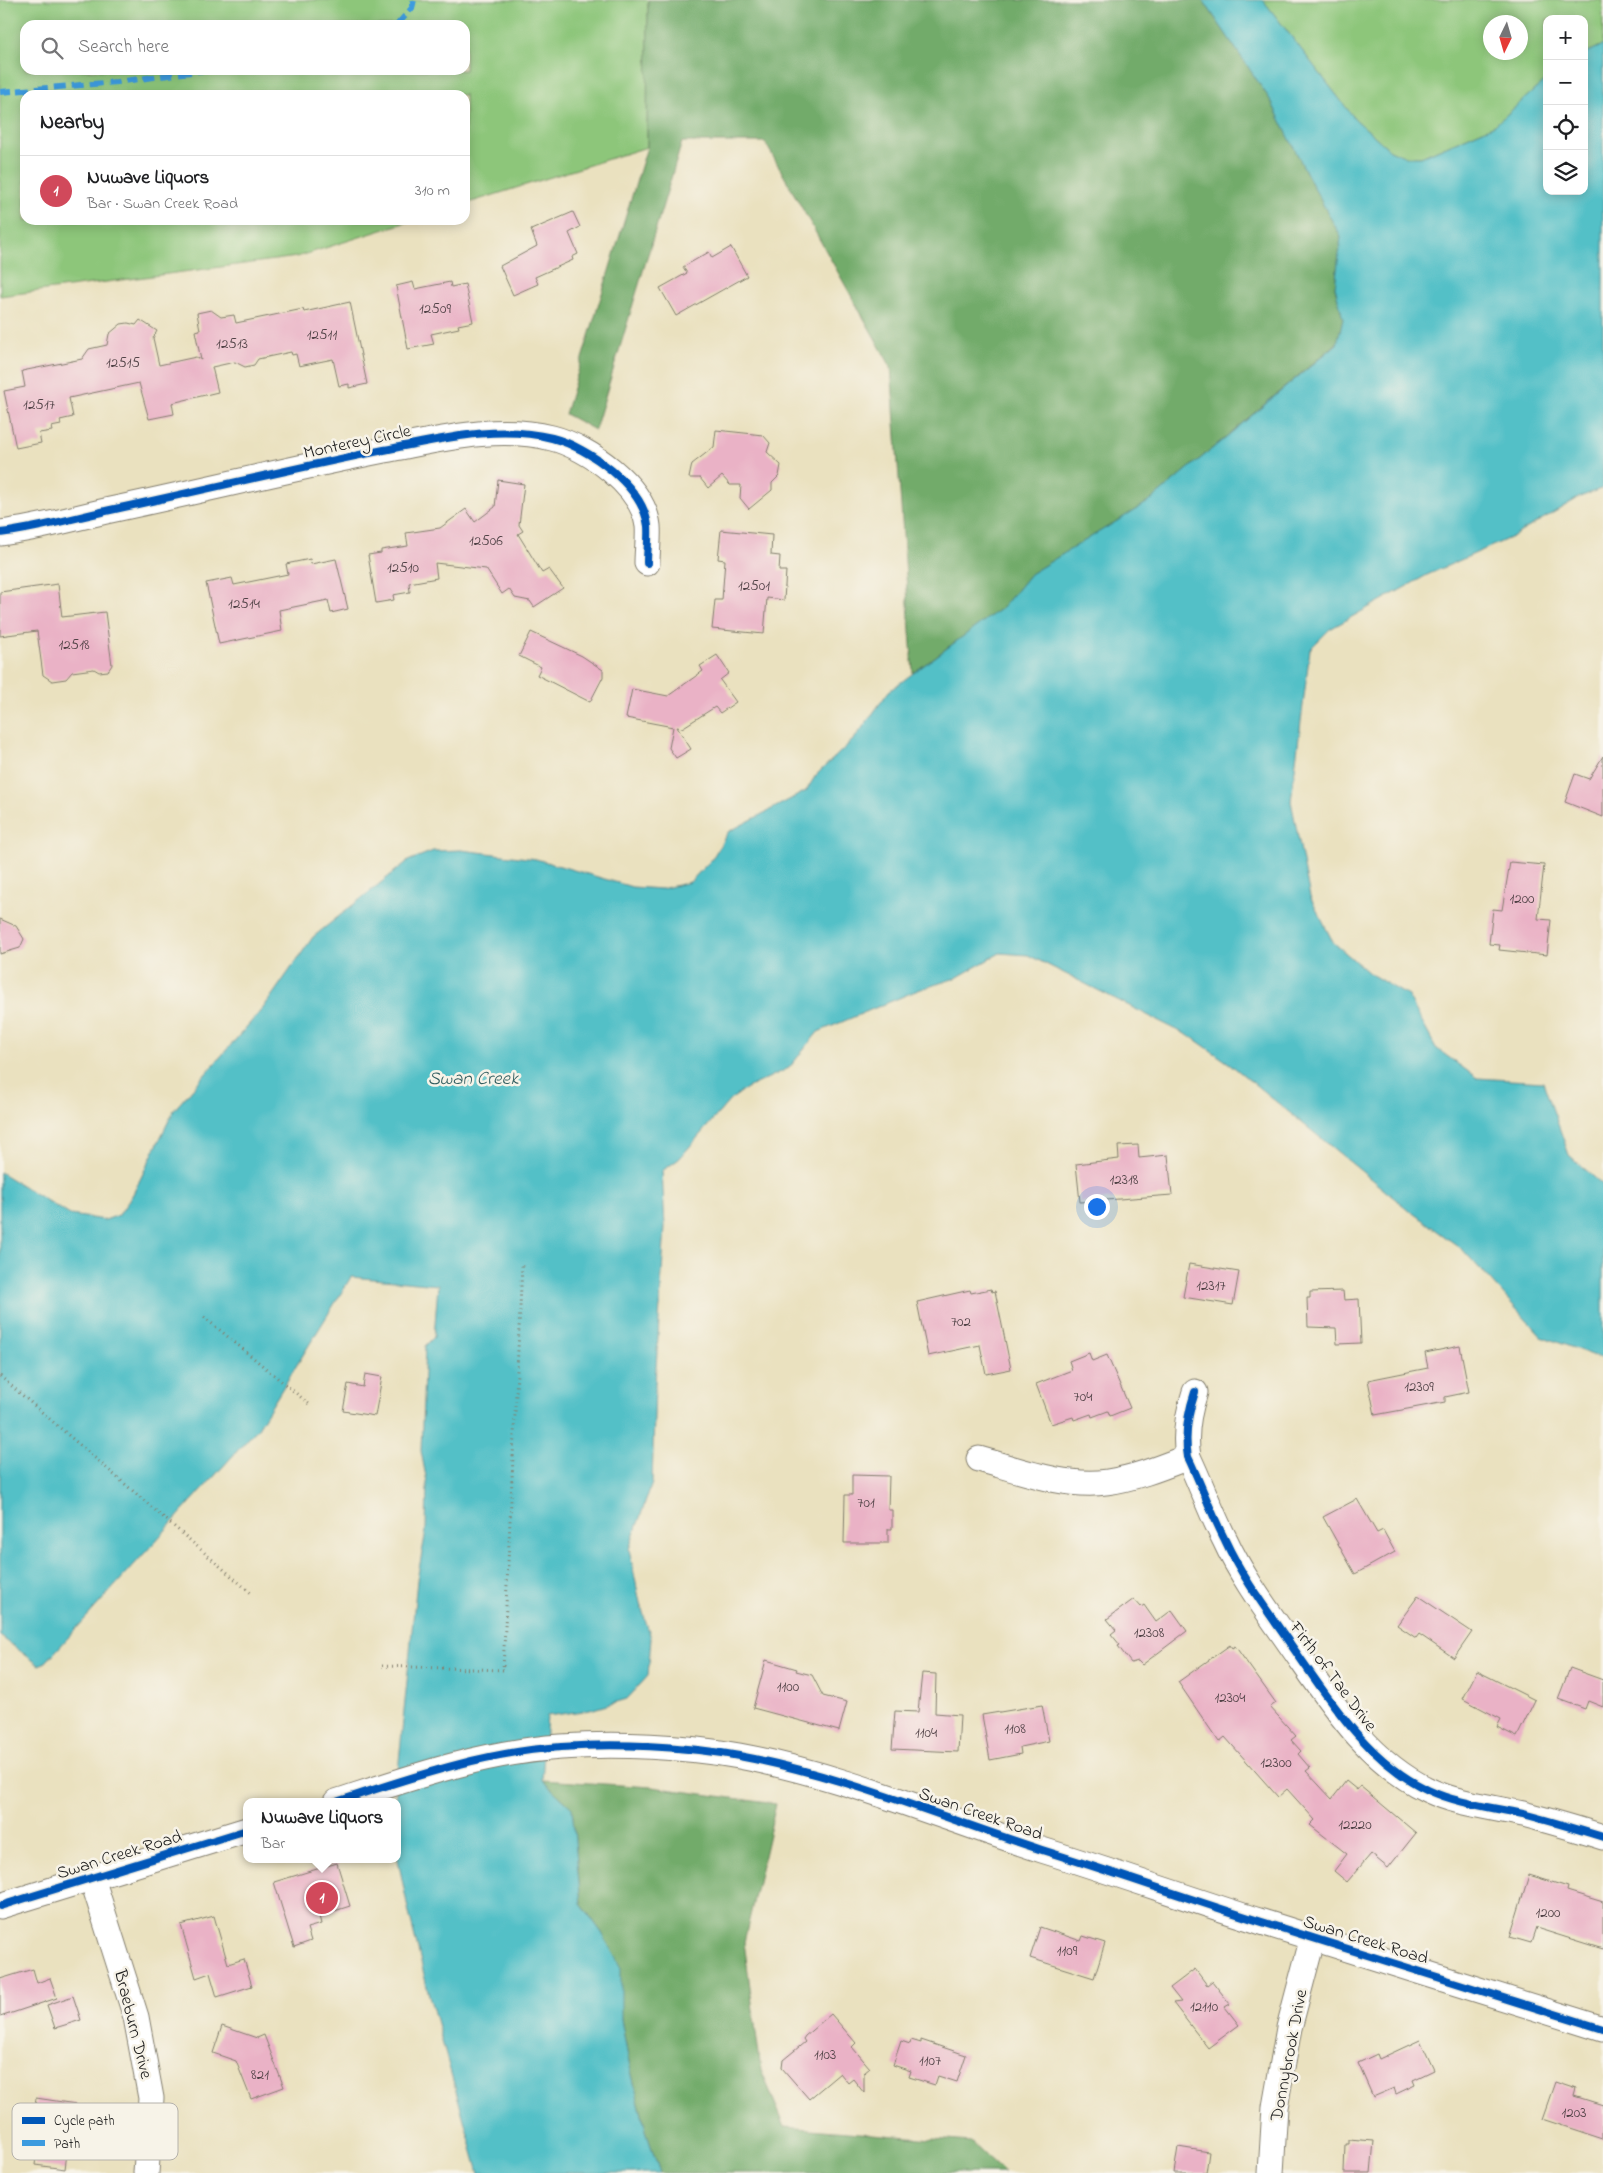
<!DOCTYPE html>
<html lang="en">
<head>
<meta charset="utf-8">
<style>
	body { margin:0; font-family:"Indie Flower",sans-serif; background:#f6f6f6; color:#202124 }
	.controls { position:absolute; right:15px; top:15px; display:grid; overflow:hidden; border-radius:10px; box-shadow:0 2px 12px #0003 }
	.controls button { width:45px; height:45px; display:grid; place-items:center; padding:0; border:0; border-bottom:1px solid #e0e0e0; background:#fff; color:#202124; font:25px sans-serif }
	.compass { position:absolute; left:1483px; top:15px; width:45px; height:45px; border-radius:50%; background:#fff; box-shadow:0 2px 12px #0003; rotate:185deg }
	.you { position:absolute; left:1096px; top:1206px; width:18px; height:18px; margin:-12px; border:4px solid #fff; border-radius:50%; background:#1a73e8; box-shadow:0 0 0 8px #1a73e833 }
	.badge { display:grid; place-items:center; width:32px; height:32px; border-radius:50%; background:#d1495b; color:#fff; font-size:16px; font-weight:700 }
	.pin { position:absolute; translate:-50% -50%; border:2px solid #fff; box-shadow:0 1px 5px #0006 }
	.popup { position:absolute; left:243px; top:1798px; width:158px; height:65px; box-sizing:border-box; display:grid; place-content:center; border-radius:10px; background:#fff; filter:drop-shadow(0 1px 4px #0005); font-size:16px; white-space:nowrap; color:#757577 }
	.popup b { font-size:19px; color:#202124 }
	.popup::after { content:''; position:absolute; left:50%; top:100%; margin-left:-10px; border:10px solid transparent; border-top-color:#fff }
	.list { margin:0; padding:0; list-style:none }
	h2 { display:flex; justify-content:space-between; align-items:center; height:65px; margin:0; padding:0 20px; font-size:21px }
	h2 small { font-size:16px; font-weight:400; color:#757577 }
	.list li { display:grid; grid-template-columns:32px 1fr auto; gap:15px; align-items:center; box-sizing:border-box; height:70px; padding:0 20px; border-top:1px solid #e0e0e0 }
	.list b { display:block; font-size:19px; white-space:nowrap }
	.list p { margin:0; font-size:16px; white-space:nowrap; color:#757577 }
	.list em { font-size:16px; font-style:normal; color:#757577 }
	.icon { flex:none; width:28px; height:28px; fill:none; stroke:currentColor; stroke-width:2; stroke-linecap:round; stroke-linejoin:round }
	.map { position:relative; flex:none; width:1603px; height:2173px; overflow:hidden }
	.search { position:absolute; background:#fff; box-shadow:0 2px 12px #0003; left:20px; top:20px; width:450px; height:55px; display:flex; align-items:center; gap:12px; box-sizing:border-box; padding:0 18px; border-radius:15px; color:#757577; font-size:19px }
	.panel { position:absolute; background:#fff; box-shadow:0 2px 12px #0003; left:20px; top:90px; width:450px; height:135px; border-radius:15px }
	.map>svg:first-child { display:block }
	.green { fill:#8dc67a; stroke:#54714b; fill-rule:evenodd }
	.forest { fill:#72ab6a; stroke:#476443 }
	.water { fill:#52c0c7; stroke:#376e72 }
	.building { fill:#eab2c6 }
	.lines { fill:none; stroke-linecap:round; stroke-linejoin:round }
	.minor-casing { stroke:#837e6e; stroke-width:27 }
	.path { stroke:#837e6e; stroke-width:3; stroke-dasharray:1 4; stroke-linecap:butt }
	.minor { stroke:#fff; stroke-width:25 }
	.quiet { stroke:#3c9bdf; stroke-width:6; stroke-dasharray:12 6; stroke-linecap:butt }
	.cycleway-casing { stroke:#f7f3e8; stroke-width:11 }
	.cycleway { stroke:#0057b8; stroke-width:8 }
	.labels { text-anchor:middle; stroke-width:5; stroke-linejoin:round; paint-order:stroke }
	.number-label { font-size:15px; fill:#504246 }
	.street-label { font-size:18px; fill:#1c1c1c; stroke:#f7f3e8 }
	.water-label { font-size:19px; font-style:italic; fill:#325e60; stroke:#f7f3e8 }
	.key { fill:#f7f3e8; stroke:#b5b2ab; stroke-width:1 }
	.key-label { font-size:14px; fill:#1c1c1c }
</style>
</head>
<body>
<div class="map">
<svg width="1603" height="2173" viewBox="0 0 1603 2173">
	<rect width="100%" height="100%" fill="#f7f3e8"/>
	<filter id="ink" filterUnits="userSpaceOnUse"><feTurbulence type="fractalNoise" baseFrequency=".02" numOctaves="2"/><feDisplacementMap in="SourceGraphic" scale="10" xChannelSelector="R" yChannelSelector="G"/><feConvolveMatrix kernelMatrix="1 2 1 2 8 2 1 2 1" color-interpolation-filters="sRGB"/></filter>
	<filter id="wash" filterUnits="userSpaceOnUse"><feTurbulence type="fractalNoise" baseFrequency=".0096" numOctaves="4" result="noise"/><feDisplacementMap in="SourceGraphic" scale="20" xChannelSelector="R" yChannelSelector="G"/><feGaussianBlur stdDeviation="1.12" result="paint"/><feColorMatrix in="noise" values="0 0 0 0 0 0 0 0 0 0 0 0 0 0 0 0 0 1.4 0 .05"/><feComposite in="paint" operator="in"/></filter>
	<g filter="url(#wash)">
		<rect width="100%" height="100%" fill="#eae1bf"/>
		<g class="green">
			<path d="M 0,0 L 648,0 L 647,147 L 465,204 L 465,95 L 25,95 L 25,220 L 413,220 L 297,257 L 0,296 ZM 25,25 L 465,25 L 465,70 L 25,70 Z"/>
			<path d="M 1263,0 L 1603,0 L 1603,45 L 1584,54 L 1584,19 L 1547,19 L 1547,79 L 1495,125 L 1421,157 L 1406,157 L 1390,150 L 1355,119 ZM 1490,22 L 1520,22 L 1520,52 L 1490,52 Z"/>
		</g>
		<g class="forest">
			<path d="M 648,0 L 1203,0 L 1271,101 L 1313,186 L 1341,237 L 1335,287 L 1343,319 L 1337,343 L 1150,501 L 1030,574 L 1003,607 L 913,673 L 891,367 L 765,142 L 682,142 L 595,430 L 565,414 L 647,147 Z"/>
			<path d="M 542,1780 L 652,1787 L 776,1804 L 744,1942 L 761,2070 L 785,2127 L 971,2142 L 1004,2173 L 660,2173 L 646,2131 L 629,2063 L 621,2019 L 602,1933 L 581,1904 L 572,1808 Z"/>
		</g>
		<path class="water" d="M 1203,0 L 1263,0 L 1355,119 L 1390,150 L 1406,157 L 1421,157 L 1495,125 L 1547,79 L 1547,191 L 1584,191 L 1584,54 L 1603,45 L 1603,488 L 1580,497 L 1512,537 L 1427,575 L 1330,629 L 1310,649 L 1291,801 L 1310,897 L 1333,942 L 1369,973 L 1408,996 L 1436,1048 L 1477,1078 L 1543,1082 L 1569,1155 L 1603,1185 L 1603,1359 L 1541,1336 L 1462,1249 L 1410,1211 L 1230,1064 L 1193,1038 L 1028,955 L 1000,953 L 956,978 L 918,990 L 818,1032 L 789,1068 L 747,1088 L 730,1100 L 679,1159 L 662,1171 L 665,1226 L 655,1383 L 652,1483 L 629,1549 L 640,1603 L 651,1638 L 648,1676 L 627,1699 L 590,1710 L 547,1716 L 542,1780 L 572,1808 L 581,1904 L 602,1933 L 621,1968 L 621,2019 L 629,2063 L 646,2131 L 660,2173 L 479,2173 L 429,1995 L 409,1913 L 397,1855 L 397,1802 L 395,1802 L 417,1580 L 426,1531 L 427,1482 L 421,1451 L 425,1346 L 434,1337 L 438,1285 L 351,1277 L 258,1428 L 46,1662 L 39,1665 L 0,1636 L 0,1172 L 70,1215 L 105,1220 L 119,1215 L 133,1194 L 174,1110 L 264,1007 L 313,937 L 408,861 L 433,851 L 461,850 L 536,859 L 632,887 L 661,889 L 690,882 L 712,859 L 728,832 L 806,791 L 816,775 L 855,738 L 889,691 L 1003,607 L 1030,574 L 1150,501 L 1337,344 L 1343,319 L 1335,287 L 1341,237 L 1313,186 L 1271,101 Z"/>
		<g id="blocks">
			<g class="building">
				<path d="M 573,212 L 580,227 L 569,233 L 578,254 L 572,257 L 573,260 L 535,277 L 538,284 L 513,295 L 500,266 L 537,246 L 531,230 Z"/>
				<path d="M 731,247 L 747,276 L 676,316 L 660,288 L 687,273 L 683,267 L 709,252 L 712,258 Z"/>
				<path d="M 413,282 L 415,289 L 450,282 L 451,287 L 465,284 L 473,322 L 458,325 L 459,328 L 431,334 L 434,344 L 408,349 L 396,286 Z"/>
				<path d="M 350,302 L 367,384 L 349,388 L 349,384 L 339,386 L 333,359 L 299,366 L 296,354 L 292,355 L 291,352 L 258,359 L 254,365 L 245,367 L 235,362 L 212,367 L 218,392 L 172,403 L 174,414 L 149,419 L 139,383 L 69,398 L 73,417 L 60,420 L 61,425 L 51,427 L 52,431 L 39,433 L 41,443 L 16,448 L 4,391 L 25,387 L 22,371 L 82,359 L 89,349 L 107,345 L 109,334 L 121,324 L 128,323 L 136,325 L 140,320 L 157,331 L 153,338 L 159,365 L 196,357 L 201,360 L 195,331 L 200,330 L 197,313 L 211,310 L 221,317 L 234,315 L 236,323 L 303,309 L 304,312 Z"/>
				<path d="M 716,430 L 763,435 L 770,443 L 767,452 L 781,465 L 779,476 L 772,483 L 772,490 L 749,509 L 740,498 L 741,485 L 730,485 L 722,476 L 708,488 L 700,478 L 689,478 L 692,464 L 714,447 Z"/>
				<path d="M 498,480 L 524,484 L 519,525 L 523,531 L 518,534 L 542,573 L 549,569 L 563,588 L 534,607 L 530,601 L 515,598 L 509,589 L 502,594 L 486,569 L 435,563 L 437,578 L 409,583 L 410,592 L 393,595 L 394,600 L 376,603 L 368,555 L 381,553 L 381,550 L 408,546 L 406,533 L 440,528 L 466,509 L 475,522 L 495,507 Z"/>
				<path d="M 721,530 L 772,535 L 771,555 L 780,556 L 779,571 L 786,571 L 784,600 L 767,598 L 764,634 L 712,629 L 715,600 L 722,600 L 725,560 L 718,559 Z"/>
				<path d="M 310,559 L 311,564 L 336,559 L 348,609 L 331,613 L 328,600 L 279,610 L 282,631 L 219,644 L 206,583 L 232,578 L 234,585 L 288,574 L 286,564 Z"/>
				<path d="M 58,584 L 62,617 L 105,612 L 112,665 L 108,671 L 99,672 L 94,669 L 72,672 L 66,679 L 52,681 L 43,675 L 37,631 L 0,636 L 0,592 Z"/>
				<path d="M 531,632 L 582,656 L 603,670 L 603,677 L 590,702 L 537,675 L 541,667 L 519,656 Z"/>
				<path d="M 717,655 L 729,673 L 720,680 L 736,702 L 720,713 L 715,707 L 682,728 L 677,727 L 691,749 L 676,758 L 669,748 L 673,727 L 626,718 L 632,689 L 668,696 L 703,671 L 700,666 Z"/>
				<path d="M 1603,756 L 1603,817 L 1565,802 L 1575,774 L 1589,779 Z"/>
				<path d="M 1510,862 L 1544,865 L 1538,919 L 1551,920 L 1547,955 L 1499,950 L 1500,945 L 1489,944 L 1493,909 L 1502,910 Z"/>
				<path d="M 0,919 L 16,926 L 24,939 L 20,948 L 0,954 Z"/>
				<path d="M 1138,1145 L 1139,1158 L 1168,1155 L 1172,1195 L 1080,1202 L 1076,1164 L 1119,1159 L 1118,1146 Z"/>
				<path d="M 1189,1264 L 1239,1272 L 1233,1305 L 1183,1297 Z"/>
				<path d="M 991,1289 L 992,1292 L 995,1291 L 1011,1369 L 986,1374 L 980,1345 L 928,1356 L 917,1302 L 970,1290 L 971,1293 Z"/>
				<path d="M 1343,1291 L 1344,1300 L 1359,1299 L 1361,1343 L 1337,1344 L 1336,1328 L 1308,1327 L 1307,1298 L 1310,1298 L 1310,1292 Z"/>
				<path d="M 1460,1346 L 1469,1392 L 1445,1397 L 1445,1402 L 1375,1415 L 1368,1380 L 1428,1368 L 1425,1353 Z"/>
				<path d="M 1089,1353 L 1092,1361 L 1107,1355 L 1130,1408 L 1110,1416 L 1108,1411 L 1092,1417 L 1091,1414 L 1074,1420 L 1073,1417 L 1051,1424 L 1036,1384 L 1072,1370 L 1069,1361 Z"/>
				<path d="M 365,1374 L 382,1377 L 375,1416 L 343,1411 L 348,1384 L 363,1387 Z"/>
				<path d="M 852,1475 L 889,1476 L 888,1510 L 892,1510 L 892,1529 L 888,1529 L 888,1543 L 844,1543 L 845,1495 L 852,1495 Z"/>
				<path d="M 1357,1499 L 1377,1533 L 1383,1530 L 1395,1552 L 1355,1574 L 1323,1517 Z"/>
				<path d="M 1418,1596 L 1472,1632 L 1454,1658 L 1419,1634 L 1416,1638 L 1397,1625 Z"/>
				<path d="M 1134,1599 L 1141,1607 L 1144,1605 L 1156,1622 L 1172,1610 L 1187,1631 L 1142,1665 L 1138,1661 L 1131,1663 L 1118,1646 L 1120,1645 L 1111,1634 L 1116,1630 L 1107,1619 Z"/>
				<path d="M 1230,1645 L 1232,1648 L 1235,1646 L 1276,1703 L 1270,1707 L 1296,1736 L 1291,1740 L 1301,1751 L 1298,1754 L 1310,1768 L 1306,1771 L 1332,1799 L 1346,1781 L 1357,1790 L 1360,1786 L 1416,1833 L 1388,1868 L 1371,1854 L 1347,1882 L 1334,1871 L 1347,1854 L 1310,1825 L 1315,1820 L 1287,1789 L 1278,1797 L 1225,1737 L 1219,1742 L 1178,1682 Z"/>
				<path d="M 766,1660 L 797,1669 L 796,1671 L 812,1675 L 823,1696 L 847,1702 L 839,1731 L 753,1708 Z"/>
				<path d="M 1570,1668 L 1603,1680 L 1603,1707 L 1588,1701 L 1585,1709 L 1558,1699 Z"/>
				<path d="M 1477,1671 L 1535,1700 L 1517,1737 L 1497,1727 L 1501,1719 L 1463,1699 Z"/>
				<path d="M 922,1673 L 936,1674 L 935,1713 L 960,1715 L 958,1752 L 892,1749 L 895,1711 L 918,1712 Z"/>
				<path d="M 1042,1705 L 1049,1741 L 1020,1747 L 1021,1754 L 990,1760 L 982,1715 Z"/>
				<path d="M 337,1863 L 350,1906 L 319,1916 L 321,1924 L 307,1928 L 311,1941 L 294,1947 L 274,1882 Z"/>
				<path d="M 1529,1875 L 1568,1887 L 1567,1891 L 1603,1902 L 1603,1949 L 1536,1928 L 1531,1943 L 1510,1937 Z"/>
				<path d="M 214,1916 L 228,1964 L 244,1959 L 252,1986 L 217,1997 L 210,1973 L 196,1978 L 181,1925 Z"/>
				<path d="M 1040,1927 L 1081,1941 L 1083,1936 L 1105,1943 L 1094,1978 L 1030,1958 Z"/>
				<path d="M 33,1969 L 37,1983 L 50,1978 L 57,1998 L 0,2017 L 0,1979 Z"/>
				<path d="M 1195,1969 L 1207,1985 L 1212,1981 L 1230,2004 L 1225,2007 L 1239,2025 L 1208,2048 L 1173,2003 L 1181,2002 L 1170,1988 Z"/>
				<path d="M 73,1996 L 81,2020 L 55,2028 L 47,2005 Z"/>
				<path d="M 831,2014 L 856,2043 L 852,2047 L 870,2068 L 864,2073 L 864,2093 L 853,2079 L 848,2083 L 840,2073 L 809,2099 L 782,2068 L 783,2060 L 805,2042 L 803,2039 L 805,2036 Z"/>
				<path d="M 222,2026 L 257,2038 L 264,2035 L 284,2087 L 251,2099 L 236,2061 L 213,2053 Z"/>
				<path d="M 911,2040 L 921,2043 L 921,2040 L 966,2055 L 957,2082 L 938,2076 L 935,2085 L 909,2077 L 911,2071 L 893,2065 L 901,2041 L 910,2044 Z"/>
				<path d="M 1420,2040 L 1434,2070 L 1413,2080 L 1415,2085 L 1396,2094 L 1394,2088 L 1373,2097 L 1358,2063 L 1377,2054 L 1379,2059 Z"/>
				<path d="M 1555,2082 L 1576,2089 L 1574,2096 L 1603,2105 L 1603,2139 L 1542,2119 Z"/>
				<path d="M 36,2098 L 76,2104 L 71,2146 L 68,2145 L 65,2169 L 35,2165 L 38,2141 L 31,2140 Z"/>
				<path d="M 1348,2139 L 1374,2141 L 1371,2173 L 1344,2173 L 1345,2143 L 1348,2143 Z"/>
				<path d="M 1178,2147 L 1209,2152 L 1206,2173 L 1174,2173 Z"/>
			</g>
		</g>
	</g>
	<g filter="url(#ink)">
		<use href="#blocks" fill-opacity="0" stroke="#837e6e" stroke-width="1"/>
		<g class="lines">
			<defs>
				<g id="minor">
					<path d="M 0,533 C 38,529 77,517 115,509 C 204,490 294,468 384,450 C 439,440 496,424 552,438 C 588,447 643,486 648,526 C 649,538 647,551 647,563"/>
					<path d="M 1195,1392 C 1188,1413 1184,1434 1188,1457 C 1201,1484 1211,1513 1225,1540 C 1242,1577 1266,1609 1289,1642 C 1327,1696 1366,1761 1428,1790 C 1458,1804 1491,1807 1523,1814 C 1550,1821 1577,1829 1603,1837"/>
					<path d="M 979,1459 C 1019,1470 1065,1488 1107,1482 C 1135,1478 1162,1467 1188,1457"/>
					<path d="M 336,1802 C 410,1778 483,1752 561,1747 C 616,1743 685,1746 739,1756 C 842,1775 943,1818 1042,1850 C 1116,1873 1189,1899 1262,1922 C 1376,1958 1489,1993 1603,2029"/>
					<path d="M 92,1878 L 136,2017 L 151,2098 L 146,2173"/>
					<path d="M 0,1906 L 247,1830"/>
					<path d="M 1271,2173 L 1275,2107 L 1289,2028 L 1313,1937"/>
				</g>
			</defs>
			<use href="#minor" class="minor-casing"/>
			<g class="path">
				<path d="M 204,1317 L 309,1404"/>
				<path d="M 0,1376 L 251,1593"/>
				<path d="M 382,1666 L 503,1670 L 522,1265"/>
			</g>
			<use href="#minor" class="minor"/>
			<g class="quiet">
				<path d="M 397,25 L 412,8 L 414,0"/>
				<path d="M 0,92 L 117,82 L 206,70"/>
			</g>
			<defs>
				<g id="cycleway">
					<path d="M 0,533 C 38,529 77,517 115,509 C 204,490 294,468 384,450 C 439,440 496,424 552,438 C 588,447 643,486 648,526 C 649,538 647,551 647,563"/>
					<path d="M 1195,1392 C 1188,1413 1184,1434 1188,1457 C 1201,1484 1211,1513 1225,1540 C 1242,1577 1266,1609 1289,1642 C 1327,1696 1366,1761 1428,1790 C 1458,1804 1491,1807 1523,1814 C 1550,1821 1577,1829 1603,1837"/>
					<path d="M 336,1802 C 410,1778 483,1752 561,1747 C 616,1743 685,1746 739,1756 C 842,1775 943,1818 1042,1850 C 1116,1873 1189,1899 1262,1922 C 1376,1958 1489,1993 1603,2029"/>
					<path d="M 0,1906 L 247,1830"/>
				</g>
			</defs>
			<use href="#cycleway" class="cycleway-casing"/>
			<use href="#cycleway" class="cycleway"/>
		</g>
	</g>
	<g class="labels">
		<g class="number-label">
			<text x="435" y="313">12509</text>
			<text x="322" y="339">12511</text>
			<text x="232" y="348">12513</text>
			<text x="123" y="367">12515</text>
			<text x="39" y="409">12517</text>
			<text x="486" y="545">12506</text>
			<text x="403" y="572">12510</text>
			<text x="754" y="590">12501</text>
			<text x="244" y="608">12514</text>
			<text x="74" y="649">12518</text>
			<text x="1522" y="903">1200</text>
			<text x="1124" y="1184">12318</text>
			<text x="1211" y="1290">12317</text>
			<text x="961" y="1326">702</text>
			<text x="1419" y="1391">12309</text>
			<text x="1083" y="1401">704</text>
			<text x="866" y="1507">701</text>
			<text x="1149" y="1637">12308</text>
			<text x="788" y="1691">1100</text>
			<text x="1230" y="1702">12304</text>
			<text x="1015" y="1733">1108</text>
			<text x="926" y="1737">1104</text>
			<text x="1276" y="1767">12300</text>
			<text x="1355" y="1829">12220</text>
			<text x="1548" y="1917">1200</text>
			<text x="1067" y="1955">1109</text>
			<text x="1204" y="2011">12110</text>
			<text x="825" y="2059">1103</text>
			<text x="930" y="2065">1107</text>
			<text x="260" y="2079">821</text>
			<text x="1574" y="2117">1203</text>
		</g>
		<g class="street-label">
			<text transform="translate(357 441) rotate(-12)" y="6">Monterey Circle</text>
			<text transform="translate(1334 1676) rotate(53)" y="6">Firth of Tae Drive</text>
			<text transform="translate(981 1813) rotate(19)" y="6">Swan Creek Road</text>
			<text transform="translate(119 1854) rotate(-17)" y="6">Swan Creek Road</text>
			<text transform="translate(1366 1939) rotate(17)" y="6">Swan Creek Road</text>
			<text transform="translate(134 2024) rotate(76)" y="6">Braeburn Drive</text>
			<text transform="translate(1288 2055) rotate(-79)" y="6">Donnybrook Drive</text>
		</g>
		<g class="water-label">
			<text x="473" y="1084">Swan Creek</text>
		</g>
	</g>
	<rect x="12" y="2103" width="166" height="57" rx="8" class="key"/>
	<rect x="22" y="2117" width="23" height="7" fill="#0057b8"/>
	<rect x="22" y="2140" width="23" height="6" fill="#3c9bdf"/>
	<g class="key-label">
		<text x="54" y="2125">Cycle path</text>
		<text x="54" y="2148">Path</text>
	</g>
</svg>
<div class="controls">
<button>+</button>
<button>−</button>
<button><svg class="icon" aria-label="locate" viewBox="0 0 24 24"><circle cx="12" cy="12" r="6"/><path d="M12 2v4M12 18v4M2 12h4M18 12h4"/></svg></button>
<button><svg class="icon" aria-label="layers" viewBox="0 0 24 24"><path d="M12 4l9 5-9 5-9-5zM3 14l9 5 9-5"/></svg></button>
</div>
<svg class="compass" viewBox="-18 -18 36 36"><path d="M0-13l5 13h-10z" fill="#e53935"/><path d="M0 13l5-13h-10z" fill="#757577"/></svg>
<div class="you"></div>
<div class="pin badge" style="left:322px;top:1898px">1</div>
<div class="popup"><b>Nuwave Liquors</b>Bar</div>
<div class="search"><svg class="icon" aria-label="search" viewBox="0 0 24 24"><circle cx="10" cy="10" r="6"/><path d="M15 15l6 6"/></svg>Search here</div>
<section class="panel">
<h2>Nearby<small></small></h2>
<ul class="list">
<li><span class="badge">1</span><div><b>Nuwave Liquors</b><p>Bar · Swan Creek Road</p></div><em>310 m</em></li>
</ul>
</section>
</div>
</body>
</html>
